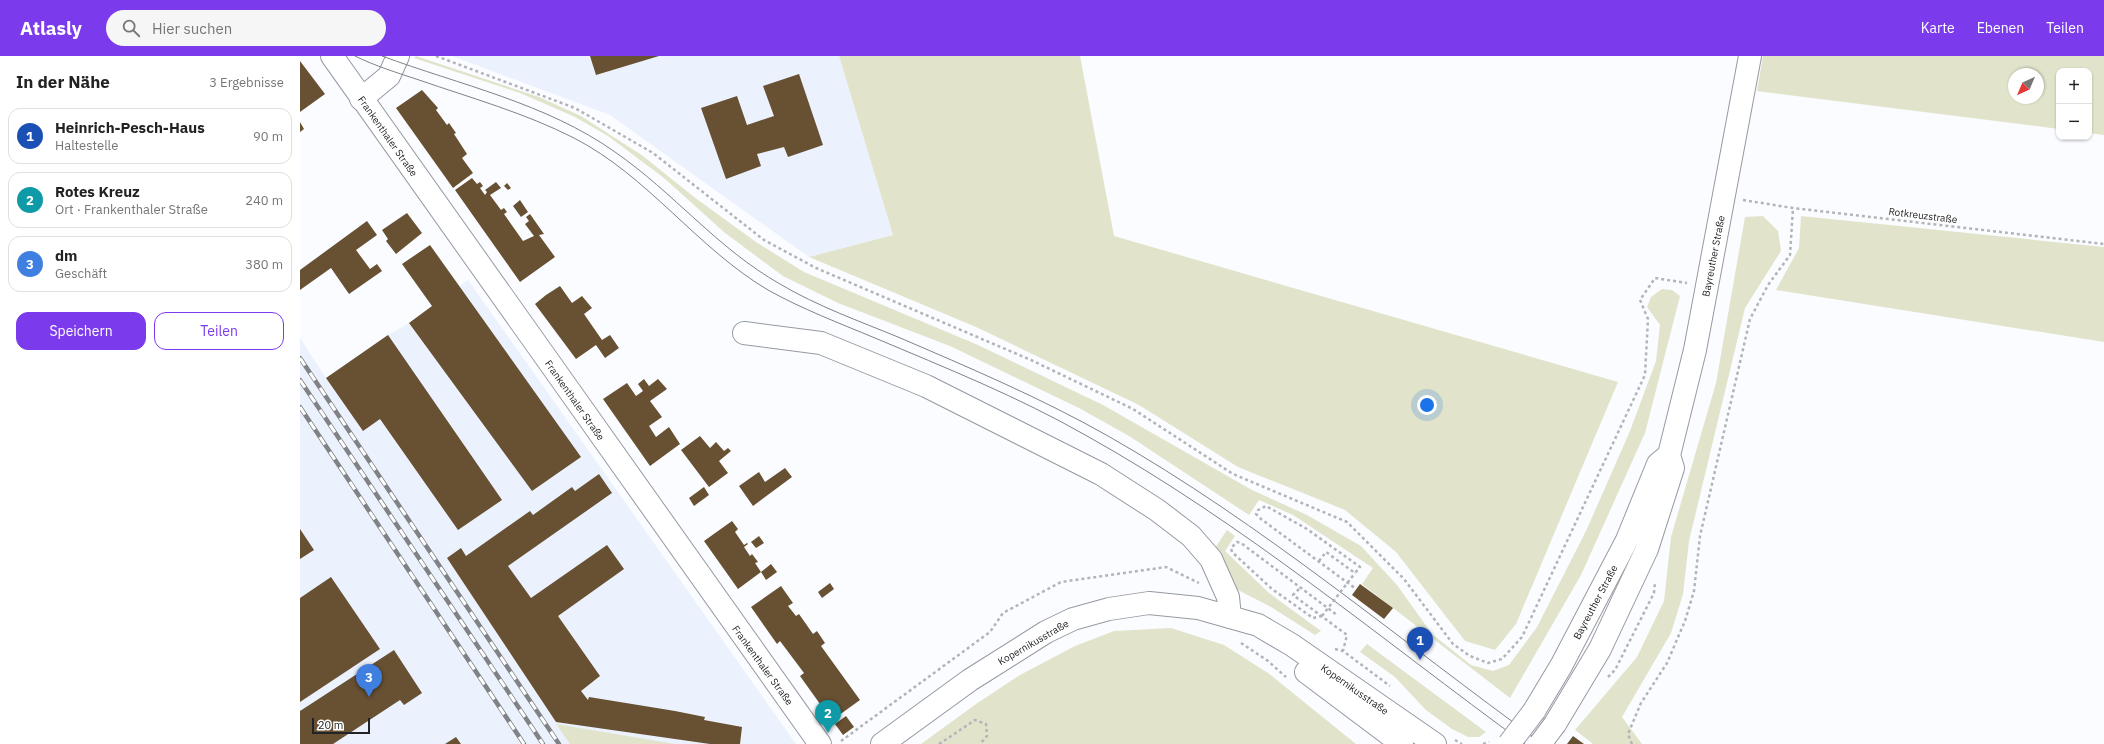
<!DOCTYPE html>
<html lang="de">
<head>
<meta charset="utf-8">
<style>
	body { margin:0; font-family:"IBM Plex Sans",sans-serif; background:#f6f6f6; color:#222 }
	.controls { position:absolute; right:12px; top:12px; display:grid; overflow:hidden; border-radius:8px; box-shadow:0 1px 3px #0004 }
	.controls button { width:36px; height:36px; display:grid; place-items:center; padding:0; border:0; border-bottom:1px solid #e0e0e0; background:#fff; color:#222; font:20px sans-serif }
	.compass { position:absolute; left:1708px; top:12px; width:36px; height:36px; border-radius:50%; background:#fff; box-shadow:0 1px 3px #0004; rotate:224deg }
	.scale { position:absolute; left:12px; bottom:10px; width:58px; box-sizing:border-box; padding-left:4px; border:2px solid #222326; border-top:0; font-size:11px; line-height:14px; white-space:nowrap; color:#222326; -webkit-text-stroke:3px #fff; paint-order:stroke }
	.you { position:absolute; left:1127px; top:349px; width:14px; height:14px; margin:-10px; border:3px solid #fff; border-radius:50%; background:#1a73e8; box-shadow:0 0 0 6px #1a73e833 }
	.badge { display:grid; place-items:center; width:26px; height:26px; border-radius:50%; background:#7c3aed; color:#fff; font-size:13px; font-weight:700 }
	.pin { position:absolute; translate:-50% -33px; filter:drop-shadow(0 1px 2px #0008) }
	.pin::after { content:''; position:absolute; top:21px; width:14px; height:12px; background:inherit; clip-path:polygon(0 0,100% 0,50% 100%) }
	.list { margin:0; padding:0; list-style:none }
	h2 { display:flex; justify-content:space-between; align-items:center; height:52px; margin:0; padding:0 16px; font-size:17px }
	h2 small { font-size:13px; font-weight:400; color:#767676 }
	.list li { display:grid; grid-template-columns:26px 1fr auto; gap:12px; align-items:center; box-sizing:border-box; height:56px; margin:0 8px 8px; padding:0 8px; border:1px solid #e0e0e0; border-radius:12px }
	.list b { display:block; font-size:15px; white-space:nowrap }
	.list p { margin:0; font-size:13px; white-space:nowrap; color:#767676 }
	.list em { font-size:13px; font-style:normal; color:#767676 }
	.actions { display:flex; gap:8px; padding:12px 16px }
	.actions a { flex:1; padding:9px 0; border:1px solid #7c3aed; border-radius:12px; text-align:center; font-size:14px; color:#7c3aed }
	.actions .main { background:#7c3aed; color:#fff }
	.icon { flex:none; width:22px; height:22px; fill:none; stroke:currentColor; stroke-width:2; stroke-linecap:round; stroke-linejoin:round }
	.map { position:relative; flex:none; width:1804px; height:688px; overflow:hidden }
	header { display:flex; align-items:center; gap:24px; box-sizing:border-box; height:56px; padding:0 20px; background:#7c3aed; color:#fff }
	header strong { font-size:19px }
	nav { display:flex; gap:22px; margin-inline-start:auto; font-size:14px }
	.search { width:280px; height:36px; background:#f6f6f6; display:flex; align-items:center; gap:10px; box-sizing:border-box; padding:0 14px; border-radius:22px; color:#767676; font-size:15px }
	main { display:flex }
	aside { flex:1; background:#fff }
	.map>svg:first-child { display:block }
	.built { fill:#ebf2fd }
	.green { fill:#e1e4cb; fill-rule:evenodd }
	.building { fill:#685032 }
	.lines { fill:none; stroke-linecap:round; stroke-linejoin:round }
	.minor-casing { stroke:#969aa1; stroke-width:24 }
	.path { stroke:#b2b4b7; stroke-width:2.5; stroke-dasharray:3 3; stroke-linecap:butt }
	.minor { stroke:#fff; stroke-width:22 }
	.tram { stroke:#808285; stroke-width:1 }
	.rail-casing { stroke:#808285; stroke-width:4.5 }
	.rail { stroke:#fff; stroke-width:3; stroke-dasharray:9; stroke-linecap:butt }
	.minor-bridge-casing { stroke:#969aa1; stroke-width:24; stroke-linecap:butt }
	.path-bridge { stroke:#b2b4b7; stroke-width:2.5; stroke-dasharray:3 3; stroke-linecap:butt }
	.minor-bridge { stroke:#fff; stroke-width:22 }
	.labels { text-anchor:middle; stroke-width:4; stroke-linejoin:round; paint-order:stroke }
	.street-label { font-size:10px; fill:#222326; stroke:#fff }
</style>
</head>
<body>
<header>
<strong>Atlasly</strong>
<div class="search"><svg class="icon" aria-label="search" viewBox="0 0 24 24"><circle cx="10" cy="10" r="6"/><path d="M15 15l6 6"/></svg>Hier suchen</div>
<nav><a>Karte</a><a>Ebenen</a><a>Teilen</a></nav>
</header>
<main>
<aside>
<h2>In der Nähe<small>3 Ergebnisse</small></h2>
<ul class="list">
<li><span class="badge" style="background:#1a4fb4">1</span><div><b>Heinrich-Pesch-Haus</b><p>Haltestelle</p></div><em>90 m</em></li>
<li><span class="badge" style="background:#0f9aa8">2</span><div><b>Rotes Kreuz</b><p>Ort · Frankenthaler Straße</p></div><em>240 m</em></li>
<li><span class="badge" style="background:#3f7fe0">3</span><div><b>dm</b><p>Geschäft</p></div><em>380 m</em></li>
</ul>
<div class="actions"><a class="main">Speichern</a><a>Teilen</a></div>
</aside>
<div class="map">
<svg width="1804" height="688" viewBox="0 0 1804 688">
	<rect width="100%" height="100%" fill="#fafcff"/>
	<g class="built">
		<path d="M 152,0 L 539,0 L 593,179 L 509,201 L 310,59 Z"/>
		<path d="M 168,224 L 496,688 L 0,688 L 0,282 L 26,322 L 88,279 L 109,267 Z"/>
	</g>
	<g class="green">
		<path d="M 116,0 L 239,41 L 281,60 L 343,100 L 394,141 L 456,186 L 504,216 L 678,289 L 803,349 L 952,434 L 1007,459 L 1061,490 L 1097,529 L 1132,578 L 1171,609 L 1193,615 L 1209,609 L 1237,571 L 1286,475 L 1330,375 L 1356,305 L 1360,269 L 1347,251 L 1351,241 L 1362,233 L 1372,234 L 1380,240 L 1345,377 L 1281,519 L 1210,642 L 1062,528 L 1073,512 L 993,459 L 959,444 L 949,459 L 829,380 L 779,352 L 650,290 L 538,247 L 483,220 L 425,177 L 364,122 L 308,80 L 275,61 L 220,37 L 114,2 Z"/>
		<path d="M 539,0 L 780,0 L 814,180 L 1318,326 L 1216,568 L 1195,594 L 1165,585 L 1096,496 L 1045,454 L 938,411 L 839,349 L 676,271 L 509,201 L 593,179 Z"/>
		<path d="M 1463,0 L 1804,0 L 1804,79 L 1789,77 L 1789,15 L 1759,15 L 1759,73 L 1457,35 ZM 1714,18 L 1738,18 L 1738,42 L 1714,42 Z"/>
		<path d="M 1463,160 L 1478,175 L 1481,195 L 1445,252 L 1389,485 L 1383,538 L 1371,577 L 1322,661 L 1342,688 L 1293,688 L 1275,674 L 1337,601 L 1364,545 L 1371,481 L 1416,327 L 1445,161 Z"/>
		<path d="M 1501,160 L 1804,191 L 1804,286 L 1476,234 L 1499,192 Z"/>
		<path d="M 927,474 L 935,480 L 925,495 L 969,537 L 1021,575 L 1015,579 L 971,551 L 936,533 L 913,495 Z"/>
		<path d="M 871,572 L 924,589 L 968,617 L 1056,688 L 621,688 L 676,648 L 720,619 L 775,590 L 814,575 Z"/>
		<path d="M 1067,588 L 1186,676 L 1179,681 L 1168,681 L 1152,673 L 1126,654 L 1095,621 L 1060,596 Z"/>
		<path d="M 256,668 L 375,688 L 270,688 Z"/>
	</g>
	<g class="building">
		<path d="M 290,0 L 359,0 L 296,19 Z"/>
		<path d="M 0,5 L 25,38 L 0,56 Z"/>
		<path d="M 499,18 L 523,89 L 488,101 L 484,91 L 457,98 L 461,110 L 426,123 L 401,52 L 437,40 L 447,69 L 474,60 L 463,30 Z"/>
		<path d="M 122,34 L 138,52 L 136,54 L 147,69 L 149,67 L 156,77 L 154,78 L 167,98 L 162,102 L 173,117 L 153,132 L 96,52 Z"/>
		<path d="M 0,66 L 4,73 L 0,76 Z"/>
		<path d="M 172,122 L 177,128 L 180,126 L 183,130 L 180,132 L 185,139 L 187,136 L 185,134 L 196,126 L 201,132 L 190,139 L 201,154 L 204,152 L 207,156 L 204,158 L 223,185 L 234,180 L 225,168 L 229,165 L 226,161 L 230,158 L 244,178 L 239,179 L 255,201 L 220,226 L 155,134 Z"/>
		<path d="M 207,127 L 211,132 L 208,134 L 204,130 Z"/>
		<path d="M 220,144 L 228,156 L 221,161 L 213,150 Z"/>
		<path d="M 107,157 L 122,177 L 96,198 L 86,185 L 88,183 L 82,174 Z"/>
		<path d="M 67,165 L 77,179 L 56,194 L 70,213 L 77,208 L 82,215 L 49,238 L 31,212 L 0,234 L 0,214 Z"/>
		<path d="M 130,189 L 281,401 L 232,435 L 109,267 L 132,250 L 102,208 Z"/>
		<path d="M 260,230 L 272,247 L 282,240 L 292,252 L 284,258 L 302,284 L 310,279 L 319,292 L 305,302 L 296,289 L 276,303 L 235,248 L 246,239 Z"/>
		<path d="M 88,279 L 202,444 L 158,474 L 80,363 L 63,375 L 26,322 Z"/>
		<path d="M 344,323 L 349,330 L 358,323 L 367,333 L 350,345 L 362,361 L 349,370 L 356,381 L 369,371 L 380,388 L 350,410 L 303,343 L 327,327 L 336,340 L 343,335 L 338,328 Z"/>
		<path d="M 400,380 L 410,392 L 416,386 L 424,395 L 428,392 L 431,395 L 419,405 L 428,417 L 409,431 L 381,394 Z"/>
		<path d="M 485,412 L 492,421 L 453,450 L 439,430 L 459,416 L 465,426 Z"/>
		<path d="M 299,418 L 312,437 L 208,510 L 231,542 L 307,489 L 324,513 L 258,560 L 300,620 L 281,635 L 288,644 L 289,641 L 375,655 L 405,661 L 404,664 L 442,671 L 440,688 L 410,688 L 256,666 L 147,502 L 161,492 L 166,500 L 230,455 L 233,459 L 272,431 L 275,435 Z"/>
		<path d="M 404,431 L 409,439 L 394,450 L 389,442 Z"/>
		<path d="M 432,465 L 438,473 L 435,476 L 444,489 L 447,487 L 448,488 L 444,491 L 450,500 L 452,498 L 458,506 L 455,507 L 461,516 L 471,508 L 477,516 L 466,524 L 461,516 L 438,533 L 404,485 Z"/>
		<path d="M 0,473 L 14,494 L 0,503 Z"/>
		<path d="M 459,480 L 464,487 L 456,492 L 451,486 Z"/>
		<path d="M 31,521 L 80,593 L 0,646 L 0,542 Z"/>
		<path d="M 530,527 L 534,533 L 522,542 L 518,536 Z"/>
		<path d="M 1060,528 L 1093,552 L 1084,563 L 1052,539 Z"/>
		<path d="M 481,530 L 493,547 L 488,550 L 496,560 L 499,558 L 513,578 L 517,575 L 525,587 L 521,590 L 560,644 L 535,662 L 530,662 L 500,620 L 504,617 L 480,585 L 477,588 L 451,551 Z"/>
		<path d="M 94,594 L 122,637 L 104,649 L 100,644 L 33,688 L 0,688 L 0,655 Z"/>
		<path d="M 546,660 L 554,671 L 543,679 L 535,668 Z"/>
		<path d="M 1273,680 L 1284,688 L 1267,688 Z"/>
		<path d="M 156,681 L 161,688 L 145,688 Z"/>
	</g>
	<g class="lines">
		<defs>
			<g id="minor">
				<path d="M 32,0 L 520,688"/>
				<path d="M 61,43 L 89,20 L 98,0"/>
				<path d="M 444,277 L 521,287 L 626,330 L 801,418 L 857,454 L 891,480 L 911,503 L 928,541 L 930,561"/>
				<path d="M 1006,616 L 1102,688"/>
				<path d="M 1234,655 L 1261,610 L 1327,484 L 1358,408 L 1369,399"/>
				<path d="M 1255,668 L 1300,593 L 1347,493 L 1373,412 L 1369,399 L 1395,294 L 1450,0"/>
				<path d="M 582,688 L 670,624 L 746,576 L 773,563 L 809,553 L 849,547 L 898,552 L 958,569 L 992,589 L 1135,688"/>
			</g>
		</defs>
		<use href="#minor" class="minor-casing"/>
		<g class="path">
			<path d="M 136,0 L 275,52 L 353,97 L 464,184 L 516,212 L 731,304 L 833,353 L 933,418 L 1047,466 L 1104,523 L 1153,588 L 1170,600 L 1188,607 L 1202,603 L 1222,581 L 1345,319 L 1348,263 L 1340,244 L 1355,222 L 1387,227"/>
			<path d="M 1443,144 L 1493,152 L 1804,188"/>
			<path d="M 1019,505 L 1026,496 L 1055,517 L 1060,511 L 1007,473 L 966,450 L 958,454 L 956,458 L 961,463 L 1056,533"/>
			<path d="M 999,533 L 993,539 L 1047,579 L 1043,595"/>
			<path d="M 1022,560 L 1013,562 L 972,533 L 932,496 L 931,492 L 937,486 L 941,487 L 1037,559"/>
			<path d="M 941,587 L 968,605 L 986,621"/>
			<path d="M 1035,593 L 1043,595 L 1090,630"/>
			<path d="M 1308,621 L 1315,614 L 1354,537 L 1355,526"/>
			<path d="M 1155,684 L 1162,688"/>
			<path d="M 541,685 L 690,576 L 703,557 L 761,526 L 866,511 L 899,527"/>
			<path d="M 639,688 L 675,664 L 686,668 L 687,680 L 680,688"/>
			<path d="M 1183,688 L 1189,686"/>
			<path d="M 1332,688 L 1328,678 L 1341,647 L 1367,607 L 1385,565 L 1394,535 L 1400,480 L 1450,263 L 1468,229 L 1490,199 L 1493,152"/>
		</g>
		<use href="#minor" class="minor"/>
		<g class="tram">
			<path d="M 55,0 C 75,10 98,17 119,24 C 171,42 225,57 274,82 C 348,120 397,192 468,234 C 502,253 539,267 575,282 C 646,312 719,341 787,380 C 943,467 1081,583 1225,688"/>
			<path d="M 82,0 C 160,29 246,47 315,96 C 373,136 418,193 480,228 C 517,250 559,265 598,281 C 670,312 741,342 808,380 C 963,468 1099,584 1243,688"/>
		</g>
		<defs>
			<g id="rail">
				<path d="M 0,302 L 259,688"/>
				<path d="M 0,324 L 243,688"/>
				<path d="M 0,351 L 224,688"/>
			</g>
		</defs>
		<use href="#rail" class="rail-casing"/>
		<use href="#rail" class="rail"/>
		<defs>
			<g id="minor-bridge">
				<path d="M 1209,688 L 1234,655"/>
				<path d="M 1240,688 L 1255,668"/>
			</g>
		</defs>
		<use href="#minor-bridge" class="minor-bridge-casing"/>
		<path class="path-bridge" d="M 1022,560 L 1055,517"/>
		<use href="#minor-bridge" class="minor-bridge"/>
	</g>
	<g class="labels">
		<g class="street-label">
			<text transform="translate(88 80) rotate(55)" y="4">Frankenthaler Straße</text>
			<text transform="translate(1623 159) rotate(7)" y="4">Rotkreuzstraße</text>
			<text transform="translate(1413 200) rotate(-79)" y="4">Bayreuther Straße</text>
			<text transform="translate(275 344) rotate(55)" y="4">Frankenthaler Straße</text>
			<text transform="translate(1295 546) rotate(-62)" y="4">Bayreuther Straße</text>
			<text transform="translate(733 586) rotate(-30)" y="4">Kopernikusstraße</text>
			<text transform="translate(463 609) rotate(54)" y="4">Frankenthaler Straße</text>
			<text transform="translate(1055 633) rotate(35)" y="4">Kopernikusstraße</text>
		</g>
	</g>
</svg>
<div class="controls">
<button>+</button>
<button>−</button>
</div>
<svg class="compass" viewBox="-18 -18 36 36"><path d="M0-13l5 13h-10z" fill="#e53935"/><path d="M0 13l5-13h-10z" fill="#767676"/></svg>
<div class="scale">20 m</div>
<div class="you"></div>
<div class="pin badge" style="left:1120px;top:604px;background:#1a4fb4">1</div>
<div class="pin badge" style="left:528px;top:677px;background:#0f9aa8">2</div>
<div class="pin badge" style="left:69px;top:641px;background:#3f7fe0">3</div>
</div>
</main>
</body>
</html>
